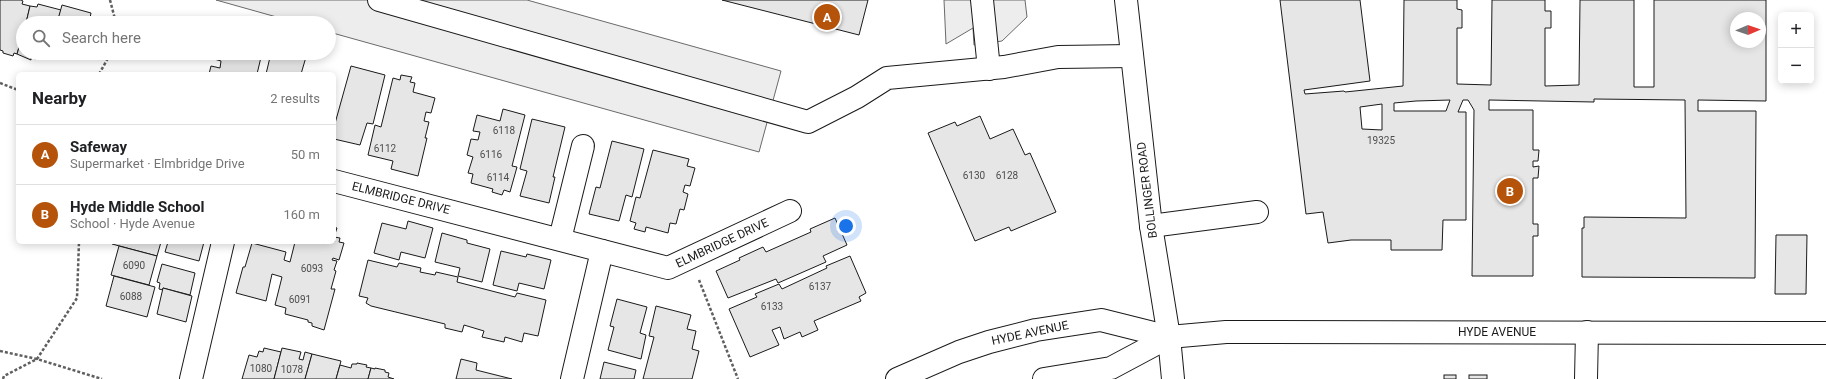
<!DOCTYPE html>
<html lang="en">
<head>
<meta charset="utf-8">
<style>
	body { margin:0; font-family:Roboto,sans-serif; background:#f6f6f6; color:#202124 }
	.controls { position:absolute; right:12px; top:12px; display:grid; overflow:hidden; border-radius:6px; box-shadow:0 2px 10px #0003 }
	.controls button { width:36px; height:36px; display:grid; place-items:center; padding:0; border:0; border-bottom:1px solid #e0e0e0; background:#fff; color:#202124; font:20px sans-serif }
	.compass { position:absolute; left:1730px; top:12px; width:36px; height:36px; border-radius:50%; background:#fff; box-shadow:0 2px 10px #0003; rotate:88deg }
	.you { position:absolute; left:846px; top:226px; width:14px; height:14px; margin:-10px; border:3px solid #fff; border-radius:50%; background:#1a73e8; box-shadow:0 0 0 6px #1a73e833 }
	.badge { display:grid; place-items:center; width:26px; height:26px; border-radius:50%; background:#b45309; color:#fff; font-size:13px; font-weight:700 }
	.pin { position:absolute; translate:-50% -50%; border:2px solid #fff; box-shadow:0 1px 4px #0006 }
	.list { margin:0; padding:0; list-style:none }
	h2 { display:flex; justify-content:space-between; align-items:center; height:52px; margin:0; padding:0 16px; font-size:17px }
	h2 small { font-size:13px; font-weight:400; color:#757577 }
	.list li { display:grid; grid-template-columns:26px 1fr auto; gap:12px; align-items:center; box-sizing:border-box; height:60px; padding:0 16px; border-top:1px solid #e0e0e0 }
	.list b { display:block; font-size:15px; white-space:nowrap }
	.list p { margin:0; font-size:13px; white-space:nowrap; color:#757577 }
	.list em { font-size:13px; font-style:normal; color:#757577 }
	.icon { flex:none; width:22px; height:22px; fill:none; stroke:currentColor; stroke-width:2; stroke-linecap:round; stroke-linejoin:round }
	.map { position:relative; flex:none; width:1826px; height:379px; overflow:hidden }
	.search { position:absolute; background:#fff; box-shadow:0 2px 10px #0003; left:16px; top:16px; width:320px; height:44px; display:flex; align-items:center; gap:10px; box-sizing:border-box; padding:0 14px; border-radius:22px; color:#757577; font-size:15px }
	.panel { position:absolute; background:#fff; box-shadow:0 2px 10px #0003; left:16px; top:72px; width:320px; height:172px; border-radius:6px }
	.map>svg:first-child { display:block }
	.built { fill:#ededed; stroke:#6a6a6a }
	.building { fill:#e6e6e6; stroke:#1a1a1a; fill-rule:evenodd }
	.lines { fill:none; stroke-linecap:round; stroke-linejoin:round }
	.minor-casing { stroke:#1a1a1a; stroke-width:24 }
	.major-casing { stroke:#1a1a1a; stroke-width:24 }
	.path { stroke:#5f5f5f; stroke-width:2.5; stroke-dasharray:3 2; stroke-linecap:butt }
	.minor { stroke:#fff; stroke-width:22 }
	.major { stroke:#fff; stroke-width:22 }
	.labels { text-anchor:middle; stroke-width:3; stroke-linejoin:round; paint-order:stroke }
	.number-label { font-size:10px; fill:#4d4d4d }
	.street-label { font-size:12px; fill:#1a1a1a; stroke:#fff }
</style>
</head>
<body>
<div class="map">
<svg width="1826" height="379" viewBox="0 0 1826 379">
	<rect width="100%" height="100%" fill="#fff"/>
	<g class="built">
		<path d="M 216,0 L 527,0 L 781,71 L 759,152 L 329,32 L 329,23 L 298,23 Z"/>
		<path d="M 944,0 L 1025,0 L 1027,17 L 1002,41 L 974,45 L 973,28 L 946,44 Z"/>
	</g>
	<g class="building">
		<path d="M 0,0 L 21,0 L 23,1 L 22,4 L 30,6 L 26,23 L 23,23 L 23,34 L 17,54 L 14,53 L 13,56 L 3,53 L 3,51 L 0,50 Z"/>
		<path d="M 722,0 L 868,0 L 859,35 Z"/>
		<path d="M 1280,0 L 1360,0 L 1370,81 L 1304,90 L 1305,94 L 1344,91 L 1345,92 L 1403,86 L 1404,0 L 1457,0 L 1457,9 L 1462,10 L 1462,28 L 1457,28 L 1457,84 L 1491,85 L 1492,0 L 1545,0 L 1545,11 L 1551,11 L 1551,28 L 1545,28 L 1545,86 L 1579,85 L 1580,0 L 1634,0 L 1634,87 L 1654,87 L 1654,0 L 1766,0 L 1766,101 L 1698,100 L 1698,111 L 1756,111 L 1755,278 L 1582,277 L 1582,228 L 1584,228 L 1584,217 L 1686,218 L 1685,100 L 1594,99 L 1594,102 L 1489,100 L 1489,110 L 1533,110 L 1533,150 L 1539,150 L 1538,161 L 1533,161 L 1533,167 L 1539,166 L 1538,178 L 1533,178 L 1533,224 L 1538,224 L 1538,236 L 1533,236 L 1533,276 L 1472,276 L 1474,110 L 1468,100 L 1463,100 L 1458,112 L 1466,112 L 1466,220 L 1443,220 L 1442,250 L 1391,250 L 1391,240 L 1351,240 L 1328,243 L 1323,212 L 1306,214 ZM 1736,18 L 1760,18 L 1760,42 L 1736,42 ZM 1450,100 L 1446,111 L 1394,111 L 1394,103 L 1416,101 ZM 1382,104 L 1382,130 L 1362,129 L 1360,107 Z"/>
		<path d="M 38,4 L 61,10 L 57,23 L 26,23 L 30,6 L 37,7 Z"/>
		<path d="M 62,5 L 91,13 L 89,23 L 57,23 Z"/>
		<path d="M 23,34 L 23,53 L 49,53 L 48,58 L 37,55 L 36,59 L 31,58 L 31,60 L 17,54 Z"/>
		<path d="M 58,53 L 81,53 L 80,59 Z"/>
		<path d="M 215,53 L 262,53 L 257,74 L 209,74 L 211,66 L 220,68 L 221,61 L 214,59 Z"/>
		<path d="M 271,53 L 293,53 L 306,57 L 301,74 L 266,74 Z"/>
		<path d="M 351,66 L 385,75 L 373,124 L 367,123 L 360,145 L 334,139 L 334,127 Z"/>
		<path d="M 401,75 L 412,77 L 410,82 L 415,83 L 413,92 L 435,98 L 431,113 L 426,112 L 424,121 L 429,122 L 425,138 L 427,138 L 418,176 L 391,169 L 393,161 L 368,155 L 375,125 L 381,127 L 393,78 L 400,80 Z"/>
		<path d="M 503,109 L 525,115 L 512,166 L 517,167 L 510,192 L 504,190 L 502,195 L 492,192 L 493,189 L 471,183 L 473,174 L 468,173 L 473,157 L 467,155 L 471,139 L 478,140 L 480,132 L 473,131 L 477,115 L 500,121 Z"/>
		<path d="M 980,116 L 990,139 L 1013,129 L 1025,155 L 1030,153 L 1056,212 L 1011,231 L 1009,227 L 975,241 L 928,133 L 955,122 L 957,126 Z"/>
		<path d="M 532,119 L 565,127 L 553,177 L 555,177 L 549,203 L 520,196 L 527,171 L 520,169 Z"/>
		<path d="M 612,141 L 644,149 L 632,197 L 626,195 L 619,221 L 589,214 L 596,187 L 600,188 Z"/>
		<path d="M 653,150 L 689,159 L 687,166 L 695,168 L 690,186 L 685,185 L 683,192 L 688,194 L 684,210 L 680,209 L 676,224 L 670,223 L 668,233 L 646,227 L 645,232 L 634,229 L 636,223 L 630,221 L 636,197 L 640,198 Z"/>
		<path d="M 835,218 L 847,245 L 823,256 L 826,262 L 778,283 L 776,279 L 728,298 L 716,271 L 740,260 L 739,258 L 763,247 L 766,252 L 811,232 L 810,229 Z"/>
		<path d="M 408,221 L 433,228 L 425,258 L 401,252 L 399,260 L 374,253 L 382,223 L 406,229 Z"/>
		<path d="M 334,227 L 337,228 L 334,237 L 340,238 L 339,242 L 344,243 L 339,260 L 333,258 L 332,260 L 337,261 L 334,270 L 336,271 L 331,289 L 335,289 L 324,330 L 312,326 L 312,323 L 308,322 L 308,320 L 285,314 L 286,308 L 275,305 L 282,277 L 272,274 L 266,301 L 236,293 L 243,267 L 245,267 L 252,243 L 286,252 L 284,260 L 290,262 L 295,242 L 334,242 Z"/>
		<path d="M 442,233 L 467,240 L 467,243 L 490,249 L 482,282 L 458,276 L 460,268 L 435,262 Z"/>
		<path d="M 1776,235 L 1807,235 L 1806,294 L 1775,294 Z"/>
		<path d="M 112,242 L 161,242 L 157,256 L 112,244 Z"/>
		<path d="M 168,242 L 204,242 L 199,261 L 165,252 Z"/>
		<path d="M 119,246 L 157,256 L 149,285 L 111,275 Z"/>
		<path d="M 501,251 L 526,257 L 527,254 L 551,260 L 544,289 L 519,283 L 517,291 L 493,285 Z"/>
		<path d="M 850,256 L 866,293 L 859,297 L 861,301 L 814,321 L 818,330 L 802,337 L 800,332 L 784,339 L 780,327 L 772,330 L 779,345 L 750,357 L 729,309 L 757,297 L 755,294 L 779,284 L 782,289 L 827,268 L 826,266 Z"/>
		<path d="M 368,260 L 397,267 L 399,263 L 421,268 L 420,272 L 435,275 L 436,272 L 458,277 L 457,282 L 515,297 L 517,293 L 546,300 L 538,336 L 524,333 L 522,342 L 505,337 L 504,342 L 482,337 L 484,331 L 464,325 L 462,332 L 445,328 L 445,324 L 371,306 L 366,303 L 368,298 L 359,296 Z"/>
		<path d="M 162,264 L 195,273 L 190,295 L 163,288 L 163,290 L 159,289 L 160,283 L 157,282 Z"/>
		<path d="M 114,276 L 155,287 L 147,317 L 106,306 Z"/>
		<path d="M 163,288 L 192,296 L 186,322 L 157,314 Z"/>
		<path d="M 617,299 L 647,307 L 640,333 L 646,335 L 641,359 L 608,350 L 614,327 L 610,326 Z"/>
		<path d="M 656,306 L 691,315 L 687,329 L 696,331 L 692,349 L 699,351 L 692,379 L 643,379 L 654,337 L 649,336 Z"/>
		<path d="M 264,348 L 281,352 L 274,379 L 242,379 L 249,355 L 257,357 L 259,351 L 263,352 Z"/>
		<path d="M 282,348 L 301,352 L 299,359 L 303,360 L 305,352 L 312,354 L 305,379 L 274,379 Z"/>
		<path d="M 312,354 L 341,361 L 336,379 L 305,379 Z"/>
		<path d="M 461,359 L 477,363 L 476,370 L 512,379 L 456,379 Z"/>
		<path d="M 604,362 L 636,370 L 634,379 L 600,379 Z"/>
		<path d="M 357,363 L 367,365 L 366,367 L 371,368 L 368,379 L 336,379 L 340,365 L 351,368 L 352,364 L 357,364 Z"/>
		<path d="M 371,368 L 375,369 L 375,368 L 385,370 L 385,372 L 389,373 L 388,377 L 394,379 L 368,379 Z"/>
		<rect x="1444" y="375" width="12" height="4"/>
		<rect x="1469" y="375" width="18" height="4"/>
	</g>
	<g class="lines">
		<defs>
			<g id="minor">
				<path d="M 379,0 L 808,122 L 857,97 L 887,78 L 1004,67 L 1058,57 L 1132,56"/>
				<path d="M 982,0 L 989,69"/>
				<path d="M 334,181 L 668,268 L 790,211"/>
				<path d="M 1151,226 L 1257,212"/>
				<path d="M 560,239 L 583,146"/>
				<path d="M 191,379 L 223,242"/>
				<path d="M 572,379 L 602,251"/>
				<path d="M 897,379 L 959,352 L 989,342 L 1036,330 L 1101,320 L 1169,337 L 1226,332 L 1826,333"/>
				<path d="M 1044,379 L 1111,368 L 1169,337"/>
				<path d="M 1586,379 L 1587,332"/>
			</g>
			<path id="major" d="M 1126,0 L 1151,226 L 1169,337 L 1173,379"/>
		</defs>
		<use href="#minor" class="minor-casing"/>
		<use href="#major" class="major-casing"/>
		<g class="path">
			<path d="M 110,0 L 116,23"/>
			<path d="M 99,74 L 111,53"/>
			<path d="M 0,83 L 18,90"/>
			<path d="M 699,280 L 738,379"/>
			<path d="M 0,351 L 37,359 L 102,379"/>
			<path d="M 3,379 L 4,376 L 37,359 L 77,298 L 79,242"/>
		</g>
		<use href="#minor" class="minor"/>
		<use href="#major" class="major"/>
	</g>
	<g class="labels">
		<g class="number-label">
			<text x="504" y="134">6118</text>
			<text x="1381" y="144">19325</text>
			<text x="385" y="152">6112</text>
			<text x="491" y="158">6116</text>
			<text x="974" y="179">6130</text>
			<text x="1007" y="179">6128</text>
			<text x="498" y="181">6114</text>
			<text x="134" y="269">6090</text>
			<text x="312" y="272">6093</text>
			<text x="820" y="290">6137</text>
			<text x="131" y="300">6088</text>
			<text x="300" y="303">6091</text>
			<text x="772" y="310">6133</text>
			<text x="261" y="372">1080</text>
			<text x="292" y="373">1078</text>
		</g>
		<g class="street-label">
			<text transform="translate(1147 190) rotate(-97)" y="4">BOLLINGER ROAD</text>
			<text transform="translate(401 198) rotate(14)" y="4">ELMBRIDGE DRIVE</text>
			<text transform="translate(722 243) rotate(-25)" y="4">ELMBRIDGE DRIVE</text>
			<text x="1497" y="336">HYDE AVENUE</text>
			<text transform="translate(1030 333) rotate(-12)" y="4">HYDE AVENUE</text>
		</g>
	</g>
</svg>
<div class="controls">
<button>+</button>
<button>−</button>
</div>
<svg class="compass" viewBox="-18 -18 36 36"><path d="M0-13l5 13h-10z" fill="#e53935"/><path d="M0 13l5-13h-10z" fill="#757577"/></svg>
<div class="you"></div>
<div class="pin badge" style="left:827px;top:17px">A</div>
<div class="pin badge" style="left:1510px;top:191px">B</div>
<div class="search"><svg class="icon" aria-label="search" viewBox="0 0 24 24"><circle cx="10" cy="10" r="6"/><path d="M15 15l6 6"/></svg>Search here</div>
<section class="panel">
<h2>Nearby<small>2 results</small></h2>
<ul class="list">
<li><span class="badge">A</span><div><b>Safeway</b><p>Supermarket · Elmbridge Drive</p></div><em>50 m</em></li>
<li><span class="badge">B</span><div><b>Hyde Middle School</b><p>School · Hyde Avenue</p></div><em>160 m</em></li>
</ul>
</section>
</div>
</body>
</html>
